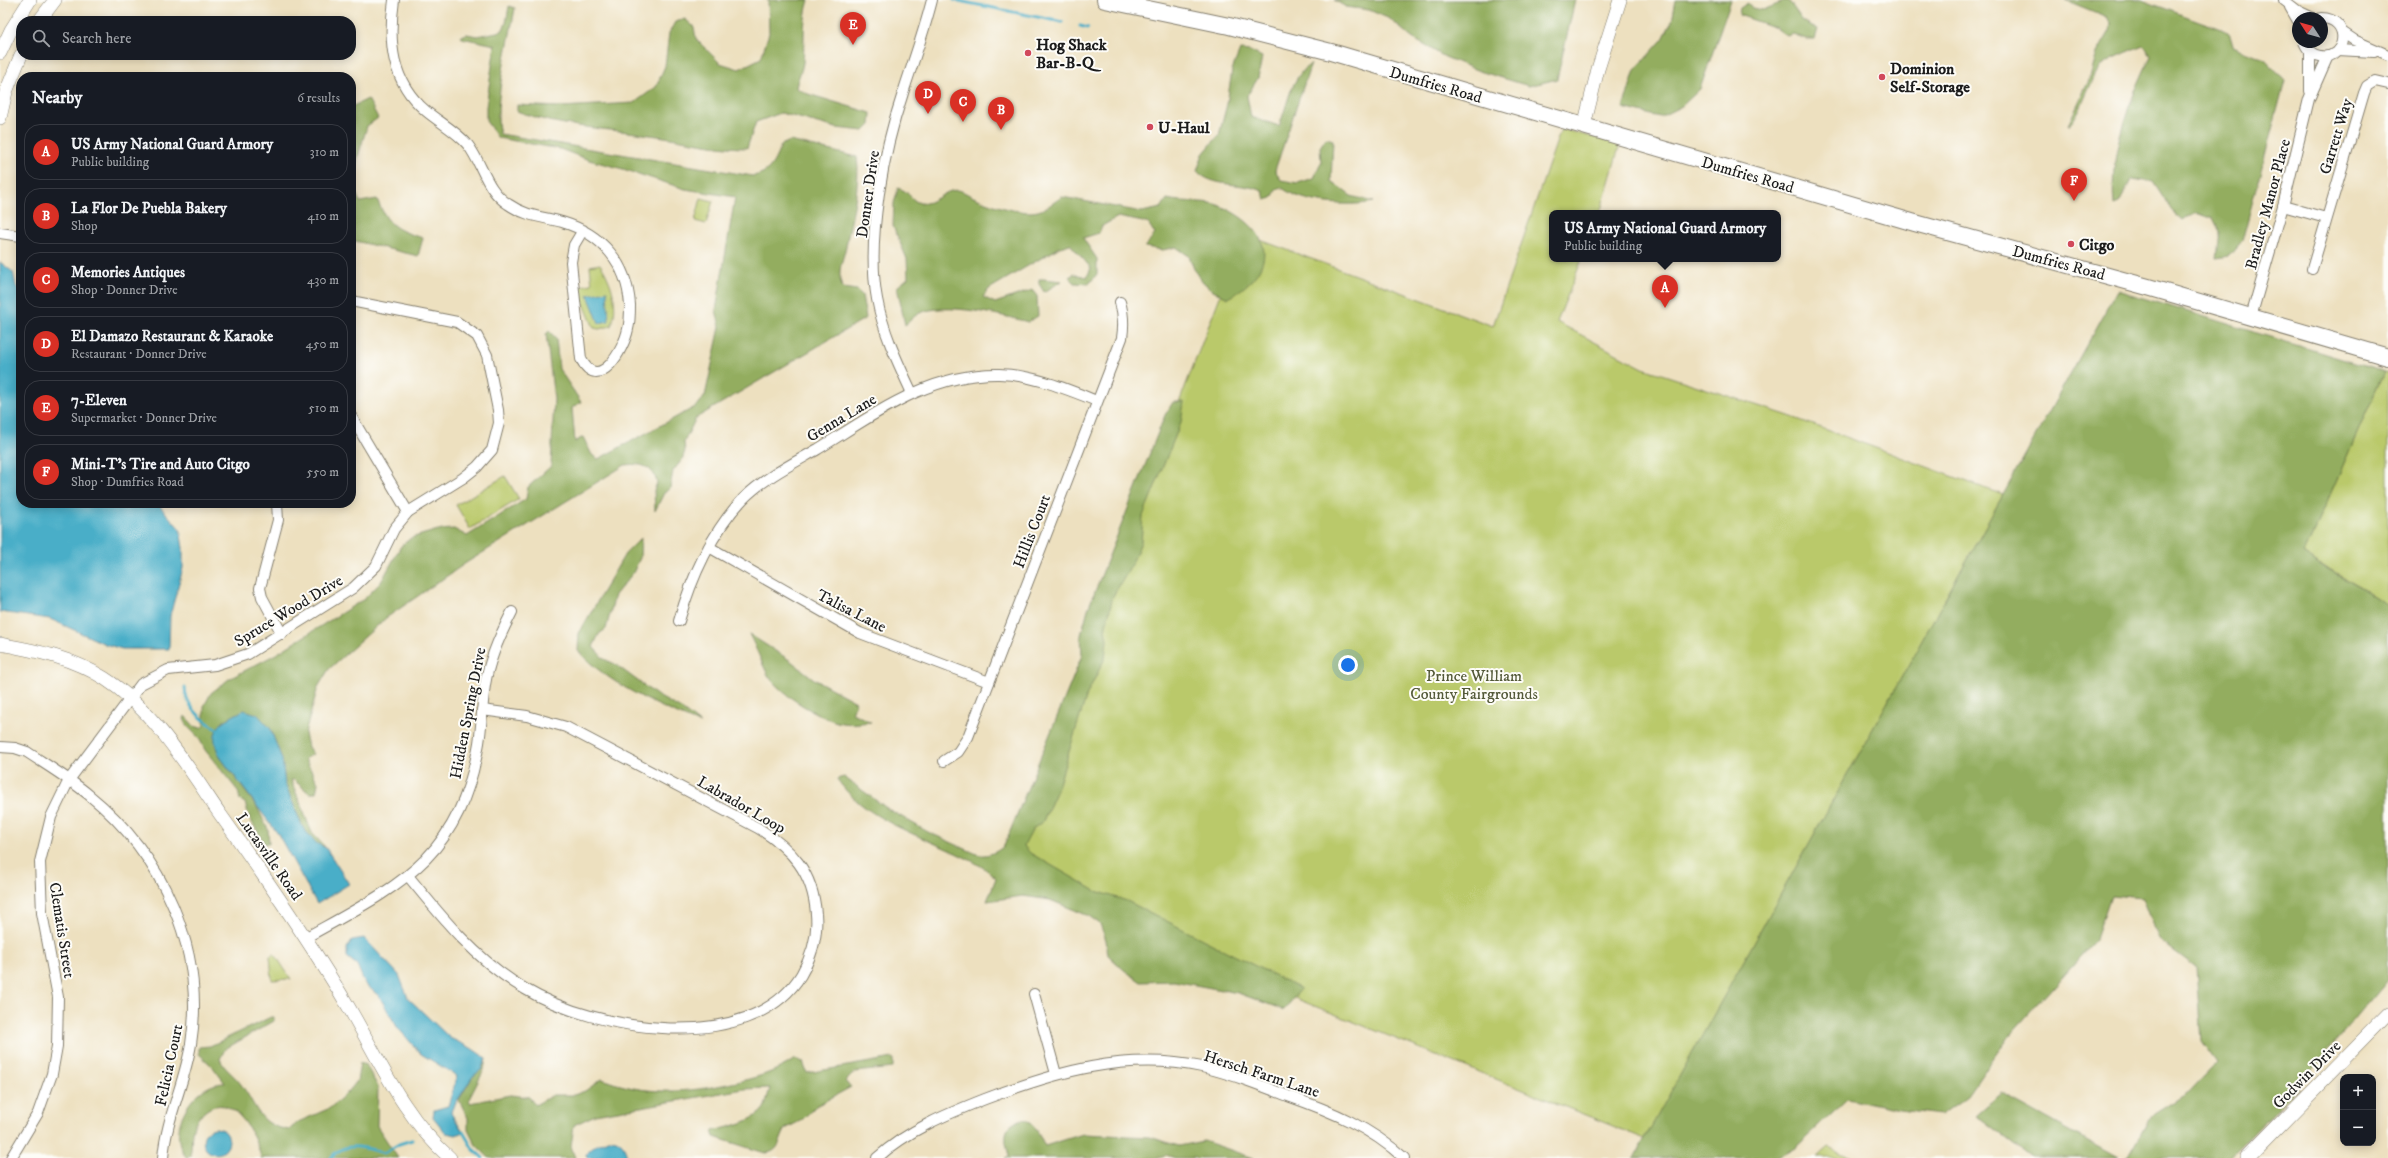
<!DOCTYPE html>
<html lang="en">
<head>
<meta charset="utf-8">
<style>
	body { margin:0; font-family:"IM FELL DW Pica",serif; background:#242831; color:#f1f3f6 }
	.controls { position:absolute; right:12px; bottom:12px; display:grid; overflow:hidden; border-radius:8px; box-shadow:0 2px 10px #0003 }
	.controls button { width:36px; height:36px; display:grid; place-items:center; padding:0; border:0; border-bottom:1px solid #363941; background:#171b24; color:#f1f3f6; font:20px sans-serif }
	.compass { position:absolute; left:2292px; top:12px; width:36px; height:36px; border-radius:50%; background:#171b24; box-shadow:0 2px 10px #0003; rotate:306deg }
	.you { position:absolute; left:1348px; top:665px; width:14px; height:14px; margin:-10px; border:3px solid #fff; border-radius:50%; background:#1a73e8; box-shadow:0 0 0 6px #1a73e833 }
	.badge { display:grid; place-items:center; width:26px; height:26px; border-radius:50%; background:#d93025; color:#fff; font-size:13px; font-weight:700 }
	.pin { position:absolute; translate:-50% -33px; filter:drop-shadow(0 1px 2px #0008) }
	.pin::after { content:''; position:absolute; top:21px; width:14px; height:12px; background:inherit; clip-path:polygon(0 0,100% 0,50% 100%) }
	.popup { position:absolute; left:1549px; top:210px; width:232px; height:52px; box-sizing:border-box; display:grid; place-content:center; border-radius:8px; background:#171b24; filter:drop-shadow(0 1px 3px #0005); font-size:13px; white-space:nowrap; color:#9ea1a6 }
	.popup b { font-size:15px; color:#f1f3f6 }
	.popup::after { content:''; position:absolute; left:50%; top:100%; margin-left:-8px; border:8px solid transparent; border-top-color:#171b24 }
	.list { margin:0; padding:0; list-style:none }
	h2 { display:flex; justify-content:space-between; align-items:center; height:52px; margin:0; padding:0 16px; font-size:17px }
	h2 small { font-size:13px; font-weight:400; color:#9ea1a6 }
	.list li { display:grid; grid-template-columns:26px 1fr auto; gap:12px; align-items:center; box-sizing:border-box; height:56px; margin:0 8px 8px; padding:0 8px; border:1px solid #363941; border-radius:16px }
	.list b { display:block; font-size:15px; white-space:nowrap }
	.list p { margin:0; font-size:13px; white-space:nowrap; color:#9ea1a6 }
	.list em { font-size:13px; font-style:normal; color:#9ea1a6 }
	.icon { flex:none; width:22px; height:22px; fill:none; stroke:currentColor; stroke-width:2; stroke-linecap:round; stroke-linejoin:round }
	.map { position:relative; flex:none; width:2388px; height:1158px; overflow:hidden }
	.search { position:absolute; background:#171b24; box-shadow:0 2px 10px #0003; left:16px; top:16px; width:340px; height:44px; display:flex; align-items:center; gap:10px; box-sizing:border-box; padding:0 14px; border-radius:16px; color:#9ea1a6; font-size:15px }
	.panel { position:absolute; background:#171b24; box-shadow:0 2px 10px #0003; left:16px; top:72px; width:340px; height:436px; border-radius:16px }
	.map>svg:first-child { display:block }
	.green { fill:#bac96b; stroke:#6b7244 }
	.forest { fill:#93ad5f; stroke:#58643e }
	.water { fill:#48aec8; stroke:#326572 }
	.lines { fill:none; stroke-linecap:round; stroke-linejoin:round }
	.stream { stroke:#48aec8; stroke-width:3 }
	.minor-casing { stroke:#847e6e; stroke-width:12 }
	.tertiary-casing { stroke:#847e6e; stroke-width:14 }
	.primary-casing { stroke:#847e6e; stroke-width:18 }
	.minor { stroke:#fff; stroke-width:10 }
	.tertiary { stroke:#fff; stroke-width:13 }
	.primary { stroke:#fff; stroke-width:16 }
	.poi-dot { fill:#d1495b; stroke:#fdfcf7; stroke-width:1.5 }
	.labels { text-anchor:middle; stroke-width:4; stroke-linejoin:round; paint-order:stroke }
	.poi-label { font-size:16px; font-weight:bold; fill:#1c1c1c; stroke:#fdfcf7; text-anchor:start }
	.street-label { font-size:16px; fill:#1c1c1c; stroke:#fdfcf7 }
	.park-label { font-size:16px; fill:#535938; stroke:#fdfcf7 }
</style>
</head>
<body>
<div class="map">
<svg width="2388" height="1158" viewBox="0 0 2388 1158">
	<rect width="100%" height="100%" fill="#fdfcf7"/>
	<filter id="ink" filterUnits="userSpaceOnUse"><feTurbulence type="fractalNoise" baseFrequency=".025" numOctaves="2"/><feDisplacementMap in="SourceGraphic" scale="8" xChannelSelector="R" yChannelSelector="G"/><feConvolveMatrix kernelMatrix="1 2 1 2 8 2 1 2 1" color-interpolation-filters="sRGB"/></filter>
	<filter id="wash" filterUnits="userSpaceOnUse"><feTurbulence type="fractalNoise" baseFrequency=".012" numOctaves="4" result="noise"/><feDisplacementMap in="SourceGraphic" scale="16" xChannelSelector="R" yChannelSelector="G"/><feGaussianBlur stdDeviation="0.9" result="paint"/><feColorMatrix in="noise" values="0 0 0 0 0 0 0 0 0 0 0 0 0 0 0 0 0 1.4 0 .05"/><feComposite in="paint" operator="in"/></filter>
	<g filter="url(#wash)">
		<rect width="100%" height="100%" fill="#ede0bf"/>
		<g class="green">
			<path d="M 1561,129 L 1620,144 L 1600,213 L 1552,213 L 1552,259 L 1582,259 L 1557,322 L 1643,368 L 1789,416 L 2003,495 L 1645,1139 L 996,878 L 1244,234 L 1493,326 Z"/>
			<path d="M 701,198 L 713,201 L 706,224 L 695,221 Z"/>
			<path d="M 600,264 C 611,280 620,307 611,326 L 599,329 L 594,328 L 581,297 L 580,286 L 592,284 L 590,266 Z"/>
			<path d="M 2384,372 L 2388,373 L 2388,606 C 2363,585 2331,574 2304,554 Z"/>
			<path d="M 505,476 L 519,499 L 470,529 L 456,505 Z"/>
			<path d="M 274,954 L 276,956 L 291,979 L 272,980 L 270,956 Z"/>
			<path d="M 1828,1148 L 1854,1158 L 1817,1158 Z"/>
		</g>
		<g class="forest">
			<path d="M 768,0 L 809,0 C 802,21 805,42 803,63 C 802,71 797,79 796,88 L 808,94 L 871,113 L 870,125 L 864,131 L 836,128 L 781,113 L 756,122 L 747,148 C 714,148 683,139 650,135 C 606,128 559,128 517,111 L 517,105 L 560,107 L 634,103 L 656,87 L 665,66 L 669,33 L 675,22 L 685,19 L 694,27 L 696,39 L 720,63 L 739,69 L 761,58 L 769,33 Z"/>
			<path d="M 1334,0 L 1575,0 L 1557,79 L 1529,86 L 1479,71 L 1445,57 L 1412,38 L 1390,19 L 1369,10 L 1346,7 Z"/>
			<path d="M 1676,0 L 1731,0 L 1700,89 L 1682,106 L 1660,117 L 1623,108 L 1635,70 L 1663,39 L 1672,21 Z"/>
			<path d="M 1788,0 L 1803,21 L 1818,29 L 1815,39 L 1806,39 L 1793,34 L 1787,36 L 1776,28 L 1739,15 L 1740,8 L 1748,3 L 1752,8 L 1763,10 Z"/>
			<path d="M 2065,0 L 2142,0 L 2229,32 L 2233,46 L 2263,58 L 2285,81 L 2242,241 L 2229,256 L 2217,258 L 2220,232 L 2213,218 L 2196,212 L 2183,221 L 2172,211 L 2153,182 L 2132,179 L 2119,203 L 2114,205 C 2109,151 2128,104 2151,56 L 2144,45 C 2135,49 2107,60 2101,66 C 2092,76 2078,121 2068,125 L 2090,78 L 2097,53 L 2110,31 L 2111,23 L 2107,17 Z"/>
			<path d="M 509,6 L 515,8 C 510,38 492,107 500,134 L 753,176 C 771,173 775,160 781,145 L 790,141 L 857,157 C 861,185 851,219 846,246 C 842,265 837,268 842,288 L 857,290 L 862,295 L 866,318 L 696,418 L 684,442 L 685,451 L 682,460 L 673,471 L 670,488 L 664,493 L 655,511 L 654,490 L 657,483 C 653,466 642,463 625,465 L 466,563 L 386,618 L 329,669 L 318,687 L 305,733 L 308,747 L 313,754 L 305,759 L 318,783 L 316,793 L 309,793 L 294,780 L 291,780 L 312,833 L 326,848 L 316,843 L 303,828 L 285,784 L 282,759 L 270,728 L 244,710 L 222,722 L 220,757 L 257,807 L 268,829 L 269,844 L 265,844 L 250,819 L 245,803 L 240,800 L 238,791 L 205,750 L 199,738 L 188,727 L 184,719 L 185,716 L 194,726 L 201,728 L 204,725 L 204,706 L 211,693 L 229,679 L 276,654 L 364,599 L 381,582 L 401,546 L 411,538 L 438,530 L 454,529 L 467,536 L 526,499 L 528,487 L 551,466 L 554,399 L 546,334 L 549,331 L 556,338 L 559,369 L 581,402 L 572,408 L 575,442 L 583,437 L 592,455 L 598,459 L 697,406 L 705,396 L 720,327 L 716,310 L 735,197 L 685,189 L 623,169 L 589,160 L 560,149 L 498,138 L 486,121 L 486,107 L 495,45 L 462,38 L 461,36 L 467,34 L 477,36 L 502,31 L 506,23 Z"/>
			<path d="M 1240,50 L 1250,51 L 1262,57 L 1258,78 L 1247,96 L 1251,117 L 1279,126 C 1288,105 1290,77 1311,64 L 1275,170 L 1281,180 L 1298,183 L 1314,178 L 1321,163 L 1320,147 L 1326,138 L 1333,140 L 1331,181 L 1351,196 L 1374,202 C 1349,207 1301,204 1281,187 L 1276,190 L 1272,198 L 1265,200 L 1263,191 C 1242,182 1212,188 1197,171 L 1203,154 L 1219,135 L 1227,104 L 1232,70 Z"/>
			<path d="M 368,99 L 378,118 L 367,126 C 361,149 347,180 360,202 L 377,199 C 388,226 396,230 423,238 L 418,256 L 351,240 L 351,107 Z"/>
			<path d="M 898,188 C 911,192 910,200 920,203 C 933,206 943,190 957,190 C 962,190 970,196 976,198 C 991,205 1023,215 1038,211 C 1046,209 1055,201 1062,197 L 1142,212 L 1161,208 L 1167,199 C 1183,203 1205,200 1218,205 C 1272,228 1282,267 1228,298 L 1213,291 L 1203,282 L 1194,269 L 1189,256 L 1176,247 L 1163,250 L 1145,247 L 1155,234 L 1148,223 L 1118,217 L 1102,226 L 1099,233 L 1083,238 L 1097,259 L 1097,274 L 1089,284 L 1075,283 L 1069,277 L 1074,274 L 1087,277 L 1091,268 L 1070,244 L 1060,247 L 989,289 L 983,297 L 995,303 L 1032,290 L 1037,296 L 1038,316 L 1028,322 C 1002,315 944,302 920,313 C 915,315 910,321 905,325 L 897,287 L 908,278 L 907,259 L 893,226 L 894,203 Z"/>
			<path d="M 1039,279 L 1043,279 L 1062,281 L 1044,292 L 1039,284 Z"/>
			<path d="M 2117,290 L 2384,372 L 2304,554 C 2330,575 2363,585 2388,606 L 2388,979 L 2291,1095 L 2229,1158 L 2127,1158 L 2151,1116 L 2189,1092 L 2217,1063 L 2201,1041 L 2196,967 L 2159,940 L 2143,898 L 2111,895 L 2096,939 L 2008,1037 L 1967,1096 L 1941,1115 L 1899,1110 L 1848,1099 L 1795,1148 L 1777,1158 L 1634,1158 Z"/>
			<path d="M 1173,402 L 1184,402 L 1181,422 L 1143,516 L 1141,542 L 1130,568 L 1113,596 L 1105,630 L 1107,640 L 1105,658 L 1087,694 L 1057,790 L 1043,821 L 1033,829 L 1024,846 L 1030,853 L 1096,891 L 1127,901 L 1301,989 L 1284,1010 L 1238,993 L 1174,981 L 1141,982 L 1124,970 L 1108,955 L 1106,940 L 1100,924 L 1089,916 L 1050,900 L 1023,896 L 987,901 L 996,878 C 983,865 966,858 949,850 C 910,832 862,816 837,779 L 844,777 L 888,809 L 928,832 L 979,855 C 989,856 997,852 1004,846 L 1082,656 L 1081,635 L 1088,609 L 1165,415 Z"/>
			<path d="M 641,538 L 640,558 L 633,573 L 615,595 L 606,629 L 599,634 L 593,647 L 604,659 L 615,664 L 658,696 L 683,710 L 701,724 C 660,707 608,684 578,651 L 579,633 L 625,554 Z"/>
			<path d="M 749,634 L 791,661 L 814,679 L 856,702 L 852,713 L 871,722 C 859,723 848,725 837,722 C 817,716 779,694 768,675 C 761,662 756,647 749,634 Z"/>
			<path d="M 271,1017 L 274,1017 L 274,1021 L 225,1049 L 220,1059 C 224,1069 233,1074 240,1083 C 257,1105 257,1125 289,1130 L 298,1122 L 330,1108 L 349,1091 L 357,1081 L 360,1063 L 366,1065 L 378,1087 L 377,1126 L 398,1158 L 261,1158 C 255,1130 226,1081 197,1120 C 189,1130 193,1144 190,1156 L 187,1158 C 164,1132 192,1083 225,1083 L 212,1066 L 199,1054 L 199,1047 L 210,1046 Z"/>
			<path d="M 486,1058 L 484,1070 L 469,1099 L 470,1103 L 510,1095 L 529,1097 L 535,1105 L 553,1095 L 574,1095 L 585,1091 L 602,1079 C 646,1096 687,1093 732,1083 C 755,1078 775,1073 795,1059 L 803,1062 L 807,1073 L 893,1058 L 893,1068 L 855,1072 L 846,1081 L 851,1087 L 816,1106 L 802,1120 L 785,1129 C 780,1140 779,1153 765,1153 L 714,1137 L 712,1131 C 725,1128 759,1121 765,1106 C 767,1101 768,1094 770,1088 L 744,1089 L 595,1115 L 574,1125 L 571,1146 L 575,1158 L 489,1158 L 476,1145 L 468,1129 L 468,1118 L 459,1100 L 473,1076 L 481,1070 Z"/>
			<path d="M 2001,1093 L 2119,1158 L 2032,1158 L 1976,1115 Z"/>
			<path d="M 1023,1119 C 1036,1123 1039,1135 1045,1146 L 1083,1134 L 1150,1137 L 1179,1146 L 1204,1141 L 1254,1158 L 1175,1158 L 1166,1155 L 1155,1158 L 1005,1158 L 1009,1156 C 1004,1137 1002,1126 1023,1119 Z"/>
		</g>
		<g class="water">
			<path d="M 0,262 L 13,272 L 16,286 L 21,292 L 21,503 L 157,503 L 180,529 L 183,548 L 183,568 L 170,616 L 169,649 L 122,649 L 105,644 L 50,619 L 0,612 Z"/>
			<path d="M 607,291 L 609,321 L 599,323 L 588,295 Z"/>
			<path d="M 244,710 L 257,714 L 270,728 L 282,759 L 285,784 L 303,828 L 316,843 L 326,848 L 349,884 L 317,904 L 278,834 L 220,757 C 207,729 219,723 244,710 Z"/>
			<path d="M 364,938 L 399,975 L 408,998 L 450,1038 L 471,1048 L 486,1058 L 481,1070 L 473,1076 L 452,1109 L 451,1113 L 463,1132 L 456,1135 L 446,1133 L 433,1117 L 434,1110 L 448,1106 L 457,1076 L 421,1054 L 397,1027 L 379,996 L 365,984 L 357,965 L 347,957 L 347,948 L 352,940 Z"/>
			<circle cx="216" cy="1141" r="13"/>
			<path d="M 610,1139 C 621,1139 626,1147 627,1158 L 587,1158 L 586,1154 L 596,1145 Z"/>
		</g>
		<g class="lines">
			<g class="stream">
				<path d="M 954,0 L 1062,22"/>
				<path d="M 1080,26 L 1088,28"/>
				<path d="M 185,687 C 185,706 202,720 217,729"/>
				<path d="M 463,1132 L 473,1149 L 483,1158"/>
				<path d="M 331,1158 C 344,1140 366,1148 384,1153 L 399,1144 L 412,1140"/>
			</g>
		</g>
	</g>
	<g filter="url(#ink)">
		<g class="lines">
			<defs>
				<g id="minor">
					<path d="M 394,0 C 388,41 391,82 426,111 C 439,122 456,131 468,145 C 483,165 486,190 508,204 C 525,216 543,217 562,222 C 602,234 627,263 630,305 C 630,312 630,322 628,329 C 624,349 599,394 581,359 L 571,262 L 574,245 L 583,230"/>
					<path d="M 2284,0 L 2298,11 L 2313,18"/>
					<path d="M 2290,7 L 2298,21"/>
					<path d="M 2342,32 L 2354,40 L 2388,55"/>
					<path d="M 2304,42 C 2307,49 2312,55 2320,56 C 2347,61 2352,18 2321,18"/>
					<path d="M 2338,50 L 2374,52"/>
					<path d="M 2310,91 L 2310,52"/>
					<path d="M 2283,206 L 2326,218"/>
					<path d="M 0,233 L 21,236"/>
					<path d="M 2312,269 L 2364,93 L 2367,86 L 2375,81 L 2388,84"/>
					<path d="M 2251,317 L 2283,206 L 2309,99 L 2328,56"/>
					<path d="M 912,393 C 898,363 883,332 877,299 C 866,240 884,149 903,93 C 913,62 924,32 932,0"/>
					<path d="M 351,416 L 408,512"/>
					<path d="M 277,503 L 278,520 L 260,588 L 262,597 L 282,634"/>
					<path d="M 709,547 L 860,633 L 989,682"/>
					<path d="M 679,621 C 691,579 712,531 743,499 C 764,478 792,464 818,449 C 875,414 929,373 999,374 C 1034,375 1066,389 1097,401"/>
					<path d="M 0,747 L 15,748 L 27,752 C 48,766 70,779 89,795 C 162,854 206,949 191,1044 C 185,1082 166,1119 163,1158"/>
					<path d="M 944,761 L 958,752 L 968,737 L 1122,338 C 1124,325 1124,315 1120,302"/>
					<path d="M 409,877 C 443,919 477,961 525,989 C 595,1031 750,1057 801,975 C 812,956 818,935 816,914 C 813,872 792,849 758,828 L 566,727 L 527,716 L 482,710"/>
					<path d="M 305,938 C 400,885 459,860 479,743 C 482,724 482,704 485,685 C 489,659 500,635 512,612"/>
					<path d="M 1034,994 L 1056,1074"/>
					<path d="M 11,1158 L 38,1113 L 52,1074 L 57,1046 L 58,997 L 42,913 L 40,862 L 51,817 L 69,780 L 141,684 L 168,670 L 215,665 L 248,654 L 353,588 L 376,566 L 394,529 L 408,512 L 463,478 L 477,467 L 492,450 L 499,423 L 498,410 L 487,355 L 477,336 L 457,322 L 351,301"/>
					<path d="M 877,1158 C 908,1130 947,1114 985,1099 C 1056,1072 1126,1051 1202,1067 C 1232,1074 1260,1085 1288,1096 C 1331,1111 1370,1127 1404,1158"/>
				</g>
				<g id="tertiary">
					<path d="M 39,21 L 55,0"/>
					<path d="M 0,53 L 11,30 L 30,0"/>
					<path d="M 0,118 L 6,92 L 21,55"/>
					<path d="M 1584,126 L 1598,69 L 1620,0"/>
					<path d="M 0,644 C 37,651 71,657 104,678 C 154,710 187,766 220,814 C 265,877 309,940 348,1006 C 379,1059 403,1117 450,1158"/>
					<path d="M 2247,1158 L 2388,1014"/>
				</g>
				<path id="primary" d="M 1105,0 L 1229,26 L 1331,52 L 1915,223 L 2148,287 L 2388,357"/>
			</defs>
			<use href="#minor" class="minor-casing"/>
			<use href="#tertiary" class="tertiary-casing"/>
			<use href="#primary" class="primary-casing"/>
			<use href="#minor" class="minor"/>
			<use href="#tertiary" class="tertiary"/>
			<use href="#primary" class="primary"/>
		</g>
	</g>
	<g class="poi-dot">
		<circle cx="1028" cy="53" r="4"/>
		<circle cx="1882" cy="77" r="4"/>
		<circle cx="1150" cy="127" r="4"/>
		<circle cx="2071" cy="244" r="4"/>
	</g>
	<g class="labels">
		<g class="poi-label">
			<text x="1036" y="50">Hog Shack<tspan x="1036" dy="18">Bar-B-Q</tspan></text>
			<text x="1890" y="74">Dominion<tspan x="1890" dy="18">Self-Storage</tspan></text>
			<text x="1158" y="133">U-Haul</text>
			<text x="2079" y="250">Citgo</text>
		</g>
		<g class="street-label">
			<text transform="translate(1436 84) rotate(16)" y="6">Dumfries Road</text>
			<text transform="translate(2335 136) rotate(-73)" y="6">Garrett Way</text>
			<text transform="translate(1748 174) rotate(16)" y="6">Dumfries Road</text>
			<text transform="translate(867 194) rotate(-82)" y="6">Donner Drive</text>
			<text transform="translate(2267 204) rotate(-75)" y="6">Bradley Manor Place</text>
			<text transform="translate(2059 262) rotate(15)" y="6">Dumfries Road</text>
			<text transform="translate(841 417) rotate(-31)" y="6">Genna Lane</text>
			<text transform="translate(1031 531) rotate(-69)" y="6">Hillis Court</text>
			<text transform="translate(288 610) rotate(-31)" y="6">Spruce Wood Drive</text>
			<text transform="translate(852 610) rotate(27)" y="6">Talisa Lane</text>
			<text transform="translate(467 713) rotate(-79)" y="6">Hidden Spring Drive</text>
			<text transform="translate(742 804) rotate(30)" y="6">Labrador Loop</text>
			<text transform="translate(270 856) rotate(55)" y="6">Lucasville Road</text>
			<text transform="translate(63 930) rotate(81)" y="6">Clematis Street</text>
			<text transform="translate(168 1065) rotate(-78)" y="6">Felicia Court</text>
			<text transform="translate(1262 1073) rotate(18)" y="6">Hersch Farm Lane</text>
			<text transform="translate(2306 1074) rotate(-45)" y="6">Godwin Drive</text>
		</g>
		<g class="park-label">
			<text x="1474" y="681">Prince William<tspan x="1474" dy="18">County Fairgrounds</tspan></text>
		</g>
	</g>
</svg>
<div class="controls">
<button>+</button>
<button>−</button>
</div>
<svg class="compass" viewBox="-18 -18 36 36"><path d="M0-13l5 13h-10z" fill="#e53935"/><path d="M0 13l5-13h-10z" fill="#9ea1a6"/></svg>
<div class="you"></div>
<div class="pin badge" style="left:1665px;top:308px">A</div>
<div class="popup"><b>US Army National Guard Armory</b>Public building</div>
<div class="pin badge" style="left:1001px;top:130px">B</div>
<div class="pin badge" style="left:963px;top:122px">C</div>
<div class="pin badge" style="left:928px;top:114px">D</div>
<div class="pin badge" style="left:853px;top:45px">E</div>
<div class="pin badge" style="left:2074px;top:201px">F</div>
<div class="search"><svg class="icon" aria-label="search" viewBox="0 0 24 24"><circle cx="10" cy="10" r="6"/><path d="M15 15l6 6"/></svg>Search here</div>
<section class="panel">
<h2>Nearby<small>6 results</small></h2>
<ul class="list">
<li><span class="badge">A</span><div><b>US Army National Guard Armory</b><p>Public building</p></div><em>310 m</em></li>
<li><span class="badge">B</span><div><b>La Flor De Puebla Bakery</b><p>Shop</p></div><em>410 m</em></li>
<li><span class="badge">C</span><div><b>Memories Antiques</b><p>Shop · Donner Drive</p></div><em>430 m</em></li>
<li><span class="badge">D</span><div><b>El Damazo Restaurant &amp; Karaoke</b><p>Restaurant · Donner Drive</p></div><em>450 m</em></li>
<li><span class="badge">E</span><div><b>7-Eleven</b><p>Supermarket · Donner Drive</p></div><em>510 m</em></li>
<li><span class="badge">F</span><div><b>Mini-T's Tire and Auto Citgo</b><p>Shop · Dumfries Road</p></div><em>550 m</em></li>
</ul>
</section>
</div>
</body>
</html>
